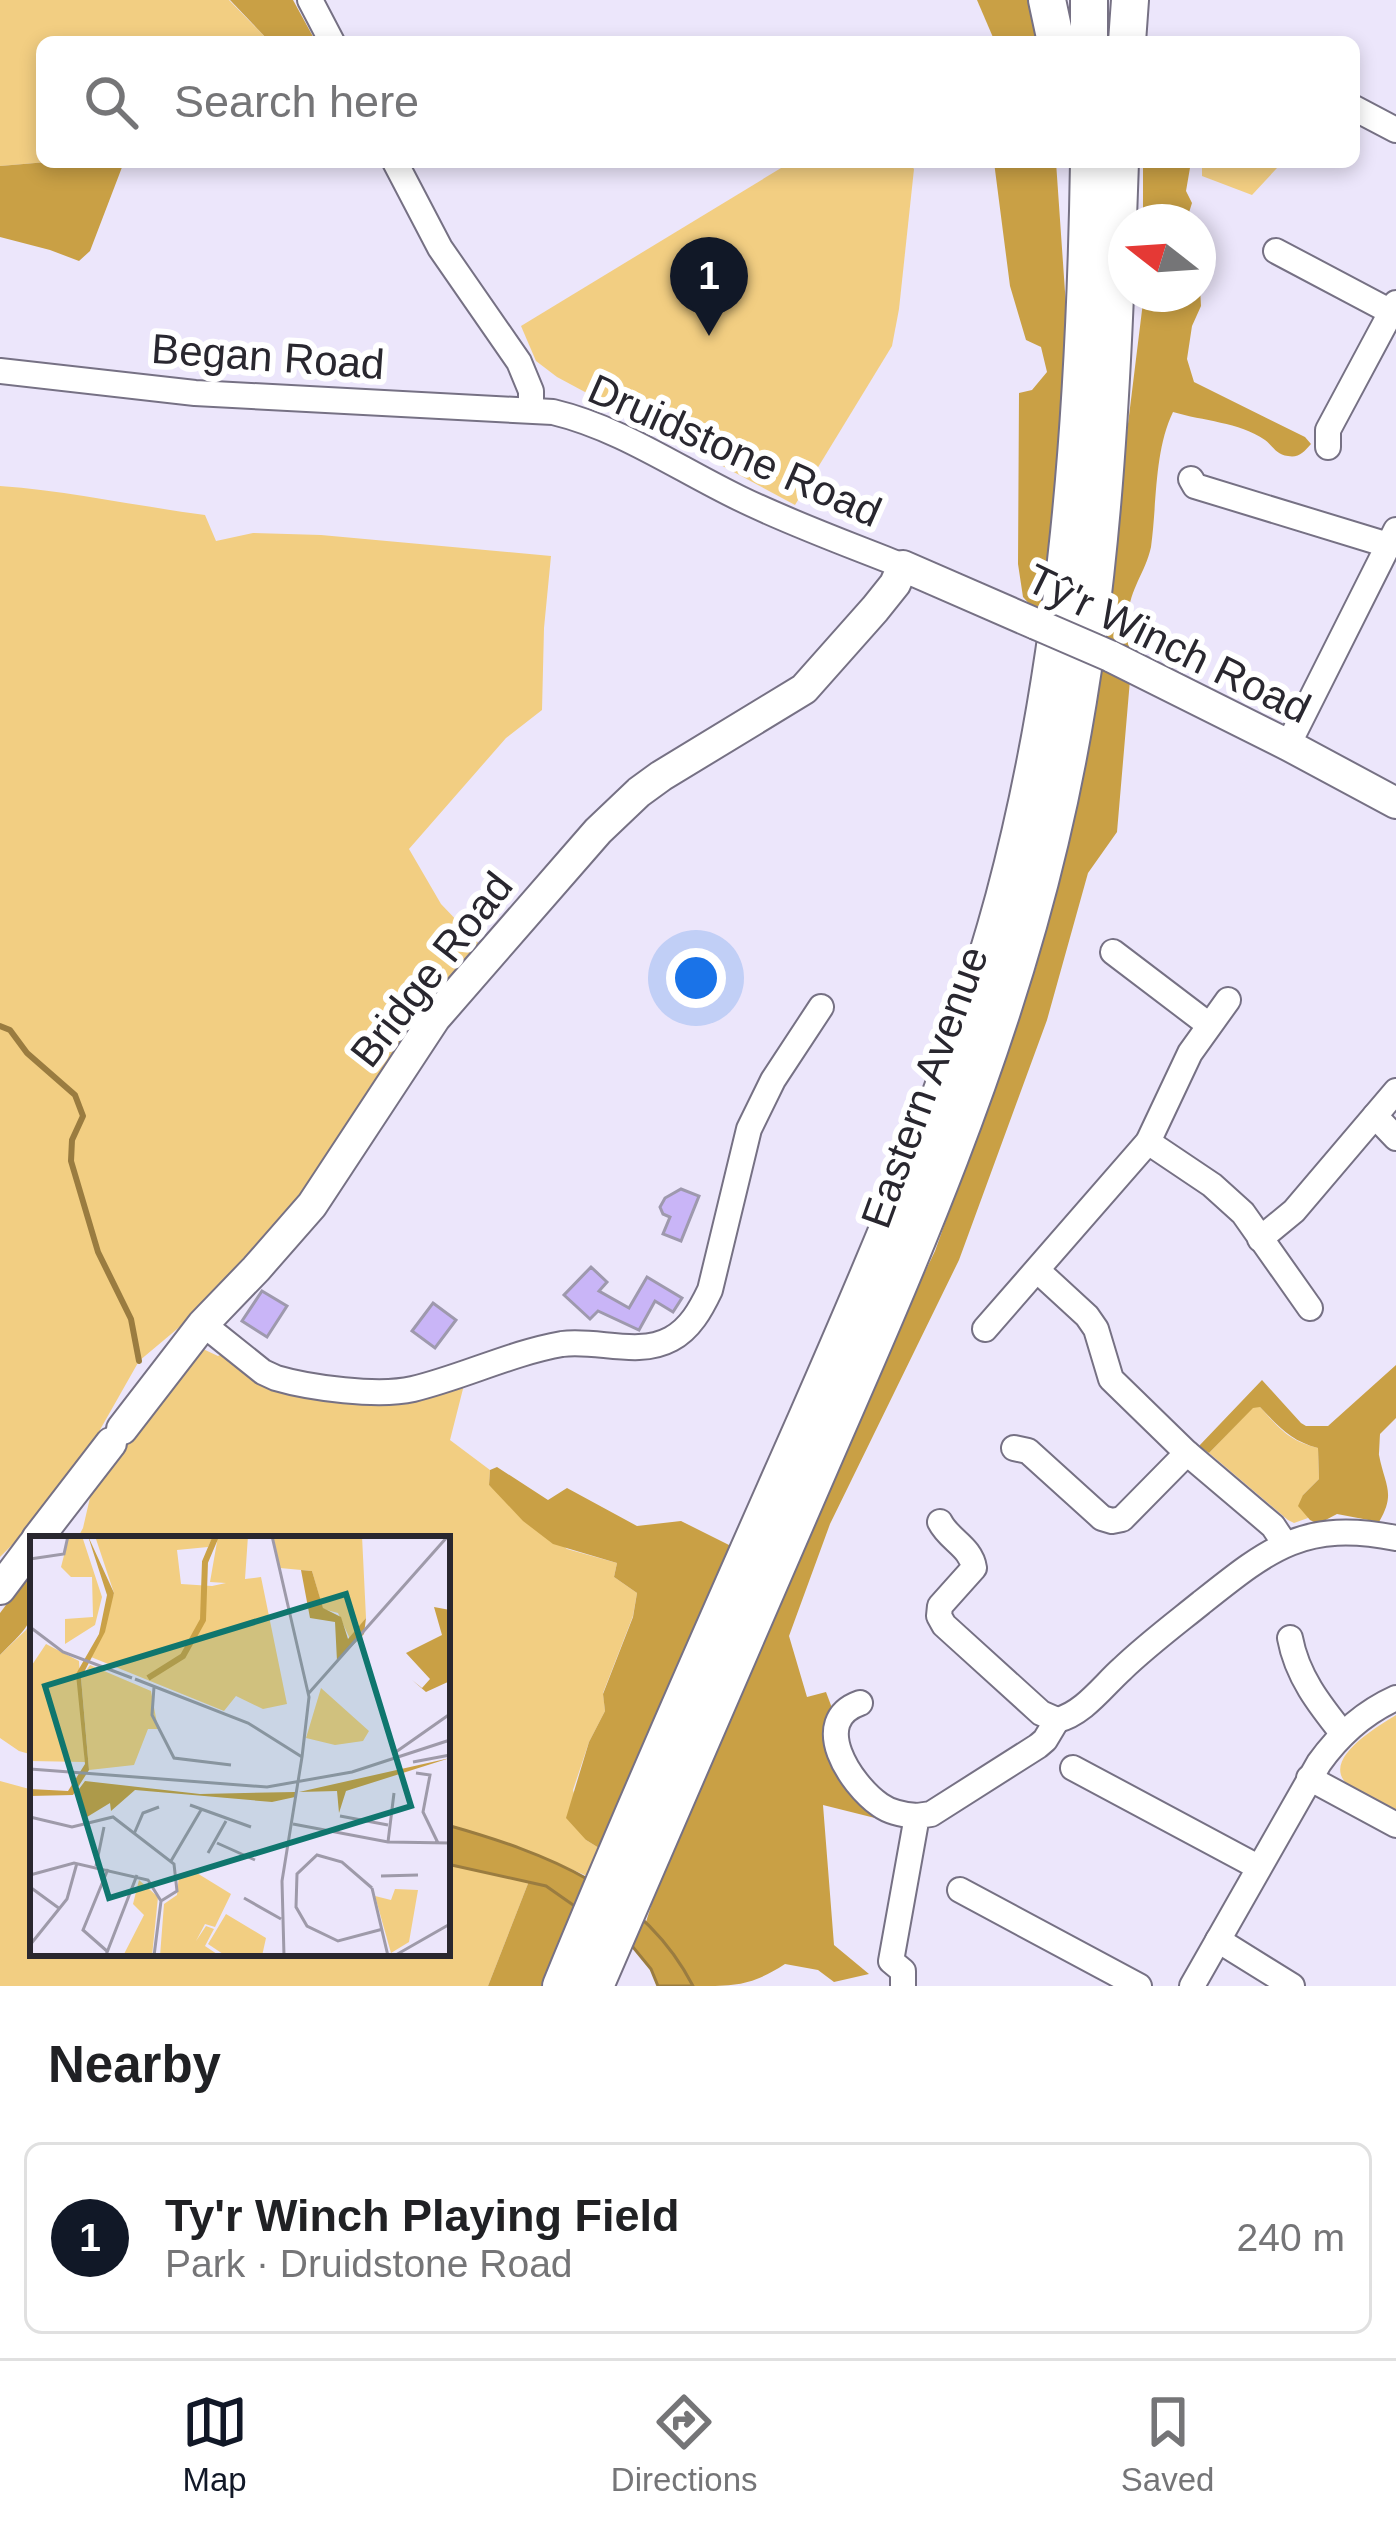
<!DOCTYPE html>
<html lang="en">
<head>
<meta charset="utf-8">
<style>
	body { margin:0; font-family:Arial,sans-serif; background:#f6f6f6; color:#202124 }
	.compass { position:absolute; left:1108px; top:204px; width:108px; height:108px; border-radius:50%; background:#fff; box-shadow:0 6px 18px #0003; rotate:287deg }
	.you { position:absolute; left:696px; top:978px; width:42px; height:42px; margin:-30px; border:9px solid #fff; border-radius:50%; background:#1a73e8; box-shadow:0 0 0 18px #1a73e833 }
	.badge { display:grid; place-items:center; width:78px; height:78px; border-radius:50%; background:#111827; color:#fff; font-size:39px; font-weight:700 }
	.pin { position:absolute; translate:-50% -99px; filter:drop-shadow(0 3px 6px #0008) }
	.pin::after { content:''; position:absolute; top:63px; width:42px; height:36px; background:inherit; clip-path:polygon(0 0,100% 0,50% 100%) }
	.list { margin:0; padding:0; list-style:none }
	h2 { display:flex; justify-content:space-between; align-items:center; height:156px; margin:0; padding:0 48px; font-size:51px }
	h2 small { font-size:39px; font-weight:400; color:#757577 }
	.list li { display:grid; grid-template-columns:78px 1fr auto; gap:36px; align-items:center; box-sizing:border-box; height:192px; margin:0 24px 24px; padding:0 24px; border:3px solid #e0e0e0; border-radius:18px }
	.list b { display:block; font-size:45px; white-space:nowrap }
	.list p { margin:0; font-size:39px; white-space:nowrap; color:#757577 }
	.list em { font-size:39px; font-style:normal; color:#757577 }
	.icon { flex:none; width:66px; height:66px; fill:none; stroke:currentColor; stroke-width:2; stroke-linecap:round; stroke-linejoin:round }
	.map { position:relative; flex:none; width:1396px; height:1986px; overflow:hidden }
	.search { position:absolute; background:#fff; box-shadow:0 6px 18px #0003; left:36px; right:36px; top:36px; height:132px; display:flex; align-items:center; gap:30px; box-sizing:border-box; padding:0 42px; border-radius:18px; color:#757577; font-size:45px }
	.sheet { height:372px; background:#fff }
	nav { display:flex; justify-content:space-around; align-items:center; box-sizing:border-box; height:168px; border-top:3px solid #e0e0e0; background:#fff; font-size:33px; color:#757577 }
	nav a { display:grid; justify-items:center; gap:6px }
	nav .on { color:#111827 }
	.map>svg:first-child { display:block }
	.green { fill:#f2ce82 }
	.forest { fill:#c9a045 }
	.water { fill:#caa147; stroke:#9a7c40; stroke-width:3 }
	.lines { fill:none; stroke-linecap:round; stroke-linejoin:round }
	.stream { stroke:#9a7c40; stroke-width:6 }
	.building { fill:#c9b5f7; stroke:#9e99ad; stroke-width:3 }
	.minor-casing { stroke:#767184; stroke-width:28 }
	.major-casing { stroke:#767184; stroke-width:34 }
	.highway-casing { stroke:#767184; stroke-width:40 }
	.minor { stroke:#fff; stroke-width:24 }
	.major { stroke:#fff; stroke-width:30 }
	.highway { stroke:#fff; stroke-width:36 }
	.major-bridge-casing { stroke:#767184; stroke-width:34; stroke-linecap:butt }
	.major-bridge { stroke:#fff; stroke-width:30 }
	.labels { text-anchor:middle; stroke-width:12; stroke-linejoin:round; paint-order:stroke }
	.street-label { font-size:42px; fill:#29272f; stroke:#fff }
	.inset-river { fill:none; stroke:#caa147; stroke-width:6 }
	.inset-road { fill:none; stroke:#9e9aa9; stroke-width:3 }
	.view { fill:#0f766e; fill-opacity:0.15; stroke:#0f766e; stroke-width:6 }
	.inset-edge { fill:none; stroke:#29272f; stroke-width:6 }
</style>
</head>
<body>
<div class="map">
<svg width="1396" height="1986" viewBox="0 0 1396 1986">
	<rect width="100%" height="100%" fill="#ece6fb"/>
	<g class="green">
		<path d="M 0,0 L 229,0 L 270,42 L 42,42 L 42,162 L 47,162 L 0,166 Z"/>
		<path d="M 791,162 L 908,162 L 914,169 L 899,309 L 892,346 L 795,505 L 557,377 L 536,361 L 521,326 Z"/>
		<path d="M 1202,162 L 1268,162 L 1277,168 L 1252,195 L 1202,176 Z"/>
		<path d="M 0,486 C 69,491 136,506 205,515 L 216,541 L 253,533 L 321,535 L 551,556 L 544,628 L 542,710 L 506,738 L 409,849 L 441,904 L 484,949 L 333,1163 L 201,1309 L 139,1361 L 84,1458 L 35,1522 L 0,1557 Z"/>
		<path d="M 203,1349 L 218,1356 L 224,1353 L 259,1382 L 465,1381 L 450,1440 L 490,1470 L 489,1485 L 567,1549 L 617,1563 L 614,1577 L 637,1593 L 633,1616 L 603,1693 L 605,1711 L 589,1742 L 573,1790 L 586,1840 L 599,1848 L 587,1876 L 527,1850 L 447,1825 L 447,1539 L 77,1539 L 83,1528 L 92,1489 L 197,1350 Z"/>
		<path d="M 1253,1407 L 1260,1407 C 1280,1429 1289,1441 1318,1448 L 1319,1479 L 1303,1495 L 1308,1518 L 1294,1523 L 1288,1520 L 1209,1453 Z"/>
		<path d="M 33,1618 L 33,1755 L 19,1751 L 0,1738 L 0,1655 L 26,1630 Z"/>
		<path d="M 1396,1715 L 1396,1812 C 1380,1803 1359,1796 1346,1783 C 1322,1758 1379,1726 1396,1715 Z"/>
		<path d="M 0,1781 L 33,1790 L 33,1953 L 447,1953 L 447,1864 L 529,1881 L 488,1986 L 0,1986 Z"/>
	</g>
	<g class="forest">
		<path d="M 230,0 L 293,0 L 316,42 L 270,42 Z"/>
		<path d="M 977,0 L 1035,0 L 1042,42 L 995,42 Z"/>
		<path d="M 47,162 L 124,162 L 90,251 L 79,261 L 50,250 L 0,237 L 0,166 Z"/>
		<path d="M 994,162 L 1056,162 L 1066,306 L 1066,378 L 1045,602 L 1034,609 L 1023,597 L 1018,564 L 1019,393 L 1032,390 L 1047,372 L 1041,347 L 1026,340 L 1010,286 Z"/>
		<path d="M 1143,162 L 1191,162 L 1186,191 L 1192,203 L 1186,222 L 1143,222 Z"/>
		<path d="M 1198,248 L 1201,306 L 1192,326 L 1187,359 L 1194,382 L 1305,437 L 1311,444 C 1304,452 1299,458 1288,456 C 1276,455 1273,446 1265,440 C 1239,422 1203,421 1173,412 C 1154,451 1157,504 1151,547 C 1144,580 1117,602 1135,638 L 1130,647 L 1122,652 L 1106,638 L 1104,619 L 1144,294 L 1198,294 Z"/>
		<path d="M 1101,670 L 1115,673 L 1130,680 L 1117,832 L 1088,873 L 1047,1020 L 959,1260 L 830,1524 L 789,1636 L 807,1697 L 826,1692 L 835,1716 L 832,1743 L 847,1791 L 875,1818 L 823,1805 L 834,1945 L 869,1974 L 834,1982 L 818,1970 L 785,1964 C 751,1986 735,1986 694,1986 L 646,1922 L 676,1826 L 864,1399 L 935,1251 L 1036,968 Z"/>
		<path d="M 1396,1365 L 1396,1418 L 1380,1434 C 1380,1435 1379,1454 1379,1455 C 1385,1486 1396,1493 1379,1522 L 1337,1514 L 1318,1524 L 1310,1520 L 1298,1506 L 1303,1495 L 1319,1479 L 1318,1448 C 1291,1441 1279,1427 1260,1407 L 1253,1408 L 1209,1453 L 1199,1446 L 1262,1380 L 1301,1423 L 1306,1426 L 1328,1426 Z"/>
		<path d="M 497,1467 L 548,1500 L 567,1488 L 637,1526 L 681,1521 L 731,1546 L 599,1848 L 586,1840 L 566,1818 L 589,1742 L 605,1711 L 603,1694 L 633,1617 L 637,1593 L 614,1577 L 617,1563 L 553,1544 L 523,1521 L 489,1485 L 490,1470 Z"/>
		<path d="M 33,1569 C 33,1621 38,1618 0,1655 L 0,1613 Z"/>
		<path d="M 529,1881 L 546,1886 L 574,1907 L 541,1986 L 488,1986 Z"/>
	</g>
	<path class="water" d="M 447,1825 C 546,1853 643,1889 693,1986 L 658,1986 L 651,1969 L 633,1947 L 546,1886 L 447,1864 Z"/>
	<g class="lines">
		<path class="stream" d="M 0,1026 L 10,1030 L 27,1053 L 75,1095 L 83,1116 L 72,1140 L 71,1161 L 98,1252 L 131,1319 L 139,1361"/>
	</g>
	<g class="building">
		<path d="M 681,1189 L 699,1196 L 681,1241 L 663,1234 L 670,1217 L 663,1214 L 660,1207 L 665,1198 Z"/>
		<path d="M 591,1267 L 607,1282 L 599,1291 L 629,1308 L 647,1277 L 682,1298 L 673,1312 L 655,1301 L 639,1330 L 598,1311 L 590,1319 L 564,1295 Z"/>
		<path d="M 262,1291 L 287,1306 L 267,1337 L 242,1321 Z"/>
		<path d="M 433,1303 L 456,1320 L 435,1348 L 412,1331 Z"/>
	</g>
	<g class="lines">
		<defs>
			<g id="minor">
				<path d="M 310,0 L 332,42"/>
				<path d="M 1354,108 L 1396,130"/>
				<path d="M 395,162 L 440,248 L 519,362 L 531,391 L 531,409"/>
				<path d="M 1276,251 L 1391,312"/>
				<path d="M 0,371 L 195,393 L 553,412 C 620,428 677,468 739,498 C 792,524 848,544 903,566"/>
				<path d="M 1328,447 L 1328,430 L 1396,303"/>
				<path d="M 1191,479 L 1195,486 L 1388,545"/>
				<path d="M 1288,745 L 1396,530"/>
				<path d="M 1113,952 L 1209,1025"/>
				<path d="M 1375,1116 L 1396,1138"/>
				<path d="M 1148,1142 L 1212,1185 L 1243,1213 L 1310,1308"/>
				<path d="M 1260,1239 L 1294,1211 L 1396,1091"/>
				<path d="M 1038,1271 L 1087,1316 L 1096,1329 L 1111,1379 L 1187,1453 L 1273,1526 L 1285,1544"/>
				<path d="M 203,1324 L 263,1372 L 276,1378 C 310,1388 378,1397 413,1389 C 463,1377 511,1353 562,1344 C 597,1339 638,1357 671,1339 C 690,1329 701,1309 710,1290 L 749,1129 L 773,1080 L 821,1007"/>
				<path d="M 985,1329 L 1148,1142 L 1190,1053 L 1228,1000"/>
				<path d="M 1014,1448 L 1028,1451 L 1102,1518 L 1112,1521 L 1122,1519 L 1187,1453"/>
				<path d="M 940,1522 C 949,1540 971,1547 974,1568 L 940,1606 L 939,1616 L 944,1625 L 1041,1713 L 1057,1720 C 1083,1714 1103,1686 1122,1669 C 1147,1645 1175,1624 1201,1603 C 1270,1548 1304,1520 1396,1538"/>
				<path d="M 1290,1638 C 1297,1676 1319,1704 1343,1734"/>
				<path d="M 860,1703 C 809,1721 850,1784 880,1805 C 891,1813 904,1815 917,1816"/>
				<path d="M 1073,1768 L 1258,1867"/>
				<path d="M 1309,1778 L 1396,1825"/>
				<path d="M 960,1890 L 1139,1986"/>
				<path d="M 1218,1940 L 1292,1986"/>
				<path d="M 903,1986 L 903,1971 L 891,1961 L 917,1816 L 931,1814 L 1038,1746 L 1045,1740 L 1057,1720"/>
				<path d="M 1192,1986 L 1319,1763 C 1339,1735 1365,1712 1396,1698"/>
			</g>
			<g id="major">
				<path d="M 1110,656 L 1288,745 L 1396,803"/>
				<path d="M 122,1429 L 203,1324 L 256,1269 L 312,1205 L 435,1018 L 598,831 L 639,792 L 661,776 L 804,689 L 875,609 L 895,584 L 903,566 L 1036,624"/>
				<path d="M 37,1539 L 111,1443"/>
				<path d="M 0,1589 L 33,1545"/>
			</g>
			<g id="highway">
				<path d="M 1047,0 L 1056,42"/>
				<path d="M 1089,0 L 1089,42"/>
				<path d="M 1127,42 L 1130,0"/>
				<path d="M 561,1986 C 639,1796 723,1608 806,1420 C 881,1249 955,1078 1004,898 C 1068,659 1085,409 1089,162"/>
				<path d="M 595,1986 C 670,1812 745,1638 821,1464 C 910,1261 999,1058 1050,841 C 1104,615 1112,393 1120,162"/>
			</g>
		</defs>
		<use href="#minor" class="minor-casing"/>
		<use href="#major" class="major-casing"/>
		<use href="#highway" class="highway-casing"/>
		<use href="#minor" class="minor"/>
		<use href="#major" class="major"/>
		<use href="#highway" class="highway"/>
		<defs>
			<path id="major-bridge" d="M 1036,624 L 1110,656"/>
		</defs>
		<use href="#major-bridge" class="major-bridge-casing"/>
		<use href="#major-bridge" class="major-bridge"/>
	</g>
	<g class="labels">
		<g class="street-label">
			<text transform="translate(268 356) rotate(4)" y="15">Began Road</text>
			<text transform="translate(735 450) rotate(24)" y="15">Druidstone Road</text>
			<text transform="translate(1169 643) rotate(26)" y="15">Tŷ'r Winch Road</text>
			<text transform="translate(431 969) rotate(-52)" y="15">Bridge Road</text>
			<text transform="translate(924 1087) rotate(-70)" y="15">Eastern Avenue</text>
		</g>
	</g>
	<g transform="translate(30 1536)">
		<rect width="420" height="420" fill="#ece6fb"/>
		<path d="M 39,0 L 52,0 L 72,61 L 65,89 L 35,108 L 35,83 L 63,81 L 62,41 L 41,41 L 31,31 ZM 65,0 L 183,0 L 178,11 L 147,14 L 151,48 L 182,50 L 196,47 L 180,46 L 188,0 L 218,0 L 215,43 L 231,41 L 257,168 L 233,173 L 206,160 L 194,175 L 61,121 L 84,57 ZM 243,0 L 332,0 L 336,82 L 320,103 L 308,77 L 293,73 L 282,35 L 250,32 ZM 16,108 L 49,125 L 55,226 L 0,225 L 0,132 ZM 60,129 L 121,155 L 128,193 L 118,193 L 104,229 L 59,234 L 51,142 ZM 291,152 L 339,195 L 333,205 L 305,209 L 276,202 ZM 162,334 L 201,358 L 185,391 L 175,388 L 166,405 L 176,390 L 184,393 L 175,410 L 190,420 L 130,420 L 134,368 L 147,359 L 149,338 ZM 109,344 L 128,361 L 122,420 L 93,420 L 114,379 L 103,368 ZM 365,353 L 388,354 L 379,406 L 361,417 L 345,360 L 361,364 ZM 196,378 L 236,402 L 232,420 L 196,420 L 178,408 Z" fill="#f2ce82"/>
		<path d="M 271,34 L 282,35 L 293,72 L 311,81 L 318,103 L 336,82 L 334,98 L 307,125 L 305,86 L 280,82 ZM 404,71 L 420,74 L 420,145 L 396,156 L 382,144 L 392,152 L 400,143 L 376,117 L 412,99 ZM 420,222 L 316,255 L 309,277 L 307,255 L 269,256 ZM 55,245 L 170,258 L 265,256 L 265,261 L 242,266 L 105,254 L 81,275 L 80,267 L 57,281 L 46,257 Z" fill="#c9a045"/>
		<path d="M 58,0 L 84,57 L 75,96 L 51,142 L 59,234 L 43,259 L 0,260 L 0,253 L 38,255 L 55,228 L 46,138 L 69,98 L 77,59 Z" fill="#caa147"/>
		<path class="inset-river" d="M 118,142 L 153,120 L 173,84 L 175,26 L 186,0"/>
		<path class="inset-road" d="M 242,0 L 279,161 L 272,221M 0,23 L 34,18 L 38,0M 0,91 L 33,116 L 102,142M 105,143 L 218,187 L 272,221 L 252,345 L 254,420M 124,151 L 122,179 L 144,222 L 201,229M 278,158 L 418,0M 363,218 L 420,178M 383,226 L 420,219M 0,233 L 237,251 L 322,236 L 420,204M 386,237 L 400,239 L 393,276 L 408,307M 160,269 L 221,291M 310,280 L 358,289M 0,281 L 42,291 L 83,281 L 144,328 L 147,355 L 131,365M 263,288 L 358,306 L 420,307M 104,298 L 113,277 L 129,271M 358,306 L 364,257M 187,307 L 225,324M 178,317 L 196,285M 141,325 L 171,274M 66,330 L 74,291M 78,333 L 53,394 L 78,416M 0,339 L 44,327 L 118,344 L 131,365 L 124,420M 351,340 L 388,339M 0,351 L 30,373M 342,352 L 312,326 L 287,319 L 267,338 L 266,371 L 277,390 L 308,405 L 353,393M 342,352 L 358,420M 214,362 L 251,383M 0,409 L 37,363 L 47,327M 76,419 L 107,339M 364,420 L 420,388"/>
		<path class="view" d="M 316,58 L 381,270 L 79,362 L 15,150 Z"/>
		<rect width="420" height="420" class="inset-edge"/>
	</g>
</svg>
<svg class="compass" viewBox="-18 -18 36 36"><path d="M0-13l5 13h-10z" fill="#e53935"/><path d="M0 13l5-13h-10z" fill="#757577"/></svg>
<div class="you"></div>
<div class="pin badge" style="left:709px;top:336px">1</div>
<div class="search"><svg class="icon" aria-label="search" viewBox="0 0 24 24"><circle cx="10" cy="10" r="6"/><path d="M15 15l6 6"/></svg>Search here</div>
</div>
<section class="sheet">
<h2>Nearby<small></small></h2>
<ul class="list">
<li><span class="badge">1</span><div><b>Ty'r Winch Playing Field</b><p>Park · Druidstone Road</p></div><em>240 m</em></li>
</ul>
</section>
<nav>
<a class="on"><svg class="icon" aria-label="map" viewBox="0 0 24 24"><path d="M3 6l6-2 6 2 6-2v14l-6 2-6-2-6 2zM9 4v14M15 6v14"/></svg>Map</a>
<a><svg class="icon" aria-label="directions" viewBox="0 0 24 24"><path d="M12 3l9 9-9 9-9-9zM9 14v-3h6M13 9l2 2-2 2"/></svg>Directions</a>
<a><svg class="icon" aria-label="saved" viewBox="0 0 24 24"><path d="M7 4h10v16l-5-4-5 4z"/></svg>Saved</a>
</nav>
</body>
</html>
